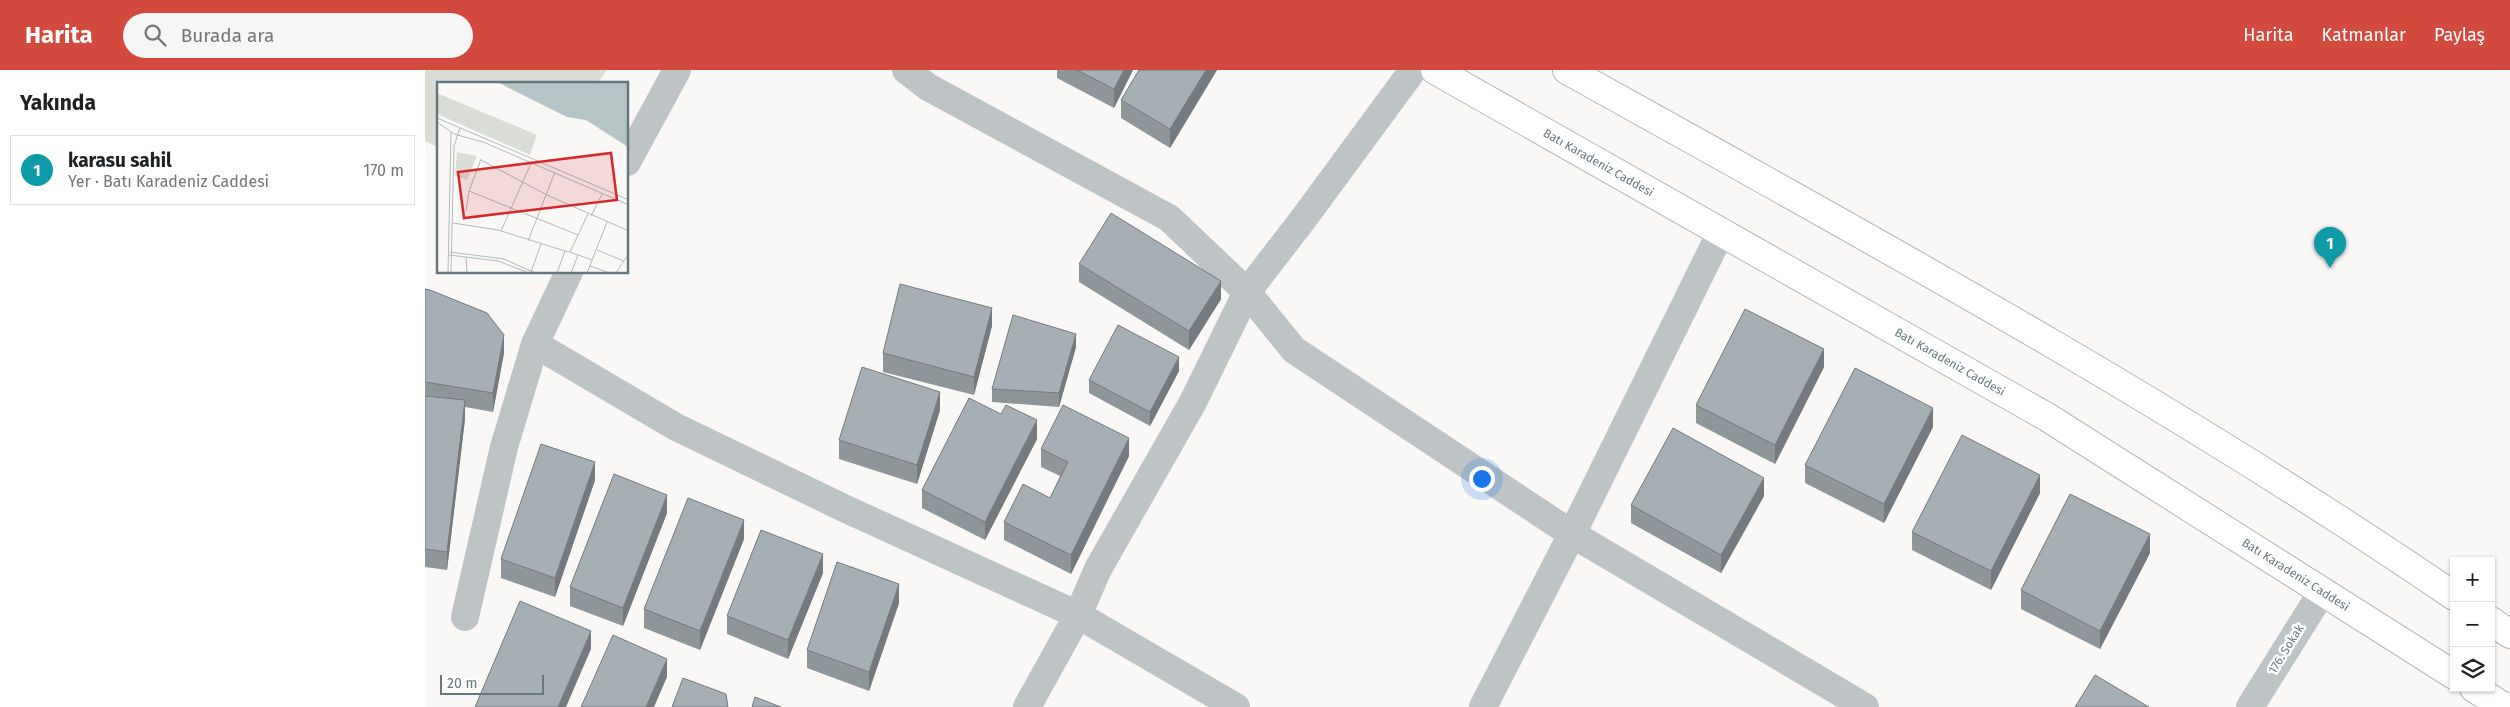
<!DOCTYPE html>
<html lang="tr">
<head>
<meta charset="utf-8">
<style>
	body { margin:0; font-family:"Fira Sans",sans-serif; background:#f6f6f6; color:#202124 }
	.controls { position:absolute; right:15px; bottom:15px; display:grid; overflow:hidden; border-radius:0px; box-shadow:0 1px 4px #0004 }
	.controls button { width:45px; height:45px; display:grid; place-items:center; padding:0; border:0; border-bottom:1px solid #e0e0e0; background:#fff; color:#202124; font:25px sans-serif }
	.scale { position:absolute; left:15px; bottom:12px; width:104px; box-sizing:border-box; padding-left:5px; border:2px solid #66787f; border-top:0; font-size:14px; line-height:18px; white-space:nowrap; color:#66787f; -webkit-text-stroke:4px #fff; paint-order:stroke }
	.you { position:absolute; left:1056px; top:408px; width:18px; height:18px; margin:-12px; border:4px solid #fff; border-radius:50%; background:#1a73e8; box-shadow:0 0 0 8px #1a73e833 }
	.badge { display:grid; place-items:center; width:32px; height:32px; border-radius:50%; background:#d2493e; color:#fff; font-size:16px; font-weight:700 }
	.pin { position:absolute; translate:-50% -41px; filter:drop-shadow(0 1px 2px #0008) }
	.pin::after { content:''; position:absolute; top:26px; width:18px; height:15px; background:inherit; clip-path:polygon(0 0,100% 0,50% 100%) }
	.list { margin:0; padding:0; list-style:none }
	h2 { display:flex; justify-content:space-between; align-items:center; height:65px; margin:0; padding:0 20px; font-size:21px }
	h2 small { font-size:16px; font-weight:400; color:#757577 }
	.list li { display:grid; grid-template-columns:32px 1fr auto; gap:15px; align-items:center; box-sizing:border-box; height:70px; margin:0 10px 10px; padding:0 10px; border:1px solid #e0e0e0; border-radius:0px }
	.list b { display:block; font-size:19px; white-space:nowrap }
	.list p { margin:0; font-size:16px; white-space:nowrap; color:#757577 }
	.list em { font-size:16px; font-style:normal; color:#757577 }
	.icon { flex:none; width:28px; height:28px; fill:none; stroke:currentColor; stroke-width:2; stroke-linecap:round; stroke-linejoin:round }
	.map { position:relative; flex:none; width:2085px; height:637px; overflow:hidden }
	header { display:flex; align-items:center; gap:30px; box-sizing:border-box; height:70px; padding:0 25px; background:#d2493e; color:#fff }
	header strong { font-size:24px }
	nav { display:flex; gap:28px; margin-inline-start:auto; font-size:18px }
	.search { width:350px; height:45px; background:#f6f6f6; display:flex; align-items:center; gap:12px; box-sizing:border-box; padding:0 18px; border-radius:28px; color:#757577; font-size:19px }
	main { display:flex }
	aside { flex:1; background:#fff }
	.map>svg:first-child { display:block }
	.green { fill:#daddd6 }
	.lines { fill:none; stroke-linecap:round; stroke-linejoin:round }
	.primary-casing { stroke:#b2b8bb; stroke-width:30 }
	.minor { stroke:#bec4c6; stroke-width:28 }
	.primary { stroke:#fff; stroke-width:28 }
	.wall { fill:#8f969a }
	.shaded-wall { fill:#747a7d }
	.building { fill:#a6afb3; stroke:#747a7d }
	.labels { text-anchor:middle; stroke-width:5; stroke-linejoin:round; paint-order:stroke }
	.street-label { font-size:12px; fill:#66787f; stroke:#fff }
	.inset-road { fill:none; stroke:#b1b9bc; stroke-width:1 }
	.view { fill:#d62828; fill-opacity:0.15; stroke:#d62828; stroke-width:2.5 }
	.inset-edge { fill:none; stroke:#66787f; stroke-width:2.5 }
</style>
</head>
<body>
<header>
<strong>Harita</strong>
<div class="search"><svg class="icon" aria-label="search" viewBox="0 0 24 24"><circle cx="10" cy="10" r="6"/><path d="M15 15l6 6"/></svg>Burada ara</div>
<nav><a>Harita</a><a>Katmanlar</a><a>Paylaş</a></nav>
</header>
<main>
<aside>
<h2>Yakında<small></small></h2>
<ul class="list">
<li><span class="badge" style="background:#0f9aa8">1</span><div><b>karasu sahil</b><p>Yer · Batı Karadeniz Caddesi</p></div><em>170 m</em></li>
</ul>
</aside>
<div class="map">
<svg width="2085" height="637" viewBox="0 0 2085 637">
	<rect width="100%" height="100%" fill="#f9f8f7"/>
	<path class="green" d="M 0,0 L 182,0 L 172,14 L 14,14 L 14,78 L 0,71 Z"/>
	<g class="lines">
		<defs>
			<g id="primary">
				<path id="s1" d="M 1010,0 L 1622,347 L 2029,605"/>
				<path d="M 1142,0 C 1442,167 1745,332 2029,526"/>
				<path d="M 2066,551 L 2085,564"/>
				<path d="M 2049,618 L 2079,637"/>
			</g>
		</defs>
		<use href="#primary" class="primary-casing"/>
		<g class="minor">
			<path d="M 481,0 L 503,17 L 744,148 L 822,222 L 869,280 L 1147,464 L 1440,637"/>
			<path d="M 202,92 L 252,0"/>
			<path d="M 110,274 L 251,357 L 423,440 L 653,545 L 811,637"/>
			<path d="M 40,547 L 79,377 L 110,274 L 144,202"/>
			<path d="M 602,637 L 653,545 L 673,499 L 768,332 L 822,222 L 879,148 L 988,0"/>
			<path d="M 1058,637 L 1147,464 L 1296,162"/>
			<path d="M 1825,637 L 1897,522"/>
		</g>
		<use href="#primary" class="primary"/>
	</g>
	<g class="wall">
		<path d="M 632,0 L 708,0 L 689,38 L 632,8 Z"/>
		<path d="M 792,0 L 745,78 L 696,48 L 696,30 Z"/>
		<path d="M 654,194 L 796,229 L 764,280 L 654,212 Z"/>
		<path d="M 0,219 L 79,283 L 68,342 L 40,337 L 40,349 L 22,500 L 0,497 Z"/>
		<path d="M 567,256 L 549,325 L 458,302 L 458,283 Z"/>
		<path d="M 651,277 L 634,337 L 567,332 L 567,319 Z"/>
		<path d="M 1399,297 L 1350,394 L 1271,353 L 1271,335 Z"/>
		<path d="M 754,301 L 725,356 L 664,323 L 664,310 Z"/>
		<path d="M 515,340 L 492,414 L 414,389 L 414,370 Z"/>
		<path d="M 1508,357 L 1459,453 L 1380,413 L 1380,395 Z"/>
		<path d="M 612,369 L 560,470 L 497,438 L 497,420 Z"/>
		<path d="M 616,379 L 704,386 L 646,504 L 579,470 L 579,452 L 625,428 L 635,406 L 616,397 Z"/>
		<path d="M 170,410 L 130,527 L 76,508 L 76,489 Z"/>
		<path d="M 1615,423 L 1566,520 L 1487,480 L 1487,462 Z"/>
		<path d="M 1339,426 L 1296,503 L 1206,453 L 1206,435 Z"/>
		<path d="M 242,443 L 198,556 L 145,536 L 145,517 Z"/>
		<path d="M 319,469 L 275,580 L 219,558 L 219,539 Z"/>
		<path d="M 1725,483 L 1675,579 L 1596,539 L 1596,520 Z"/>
		<path d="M 398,503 L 363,589 L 302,564 L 302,546 Z"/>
		<path d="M 474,533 L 444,621 L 382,598 L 382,580 Z"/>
	</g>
	<g class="shaded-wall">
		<path d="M 699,0 L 708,0 L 689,38 L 689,19 Z"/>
		<path d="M 781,0 L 792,0 L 745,78 L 745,59 Z"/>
		<path d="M 796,211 L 796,229 L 764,280 L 764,261 Z"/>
		<path d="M 567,238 L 567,256 L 549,325 L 549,307 Z"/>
		<path d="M 651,264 L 651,277 L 634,337 L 634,323 Z"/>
		<path d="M 79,265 L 79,283 L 68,342 L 68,323 Z"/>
		<path d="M 1399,279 L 1399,297 L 1350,394 L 1350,375 Z"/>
		<path d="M 754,287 L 754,301 L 725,356 L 725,342 Z"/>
		<path d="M 515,322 L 515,340 L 492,414 L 492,395 Z"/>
		<path d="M 40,330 L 40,349 L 22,500 L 22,482 Z"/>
		<path d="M 1508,338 L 1508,357 L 1459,453 L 1459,434 Z"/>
		<path d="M 612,350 L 612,369 L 560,470 L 560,452 Z"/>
		<path d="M 704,368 L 704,386 L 646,504 L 646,485 Z"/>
		<path d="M 170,392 L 170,410 L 130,527 L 130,508 Z"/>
		<path d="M 1615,405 L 1615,423 L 1566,520 L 1566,501 Z"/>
		<path d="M 1339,408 L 1339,426 L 1296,503 L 1296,485 Z"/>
		<path d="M 242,425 L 242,443 L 198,556 L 198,538 Z"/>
		<path d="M 319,450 L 319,469 L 275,580 L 275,561 Z"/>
		<path d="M 1725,464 L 1725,483 L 1675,579 L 1675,561 Z"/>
		<path d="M 398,484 L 398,503 L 363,589 L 363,570 Z"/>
		<path d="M 474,514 L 474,533 L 444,621 L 444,602 Z"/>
		<path d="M 166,561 L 166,579 L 141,637 L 133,637 Z"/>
		<path d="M 242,589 L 242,607 L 229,637 L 221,637 Z"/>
	</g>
	<g class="building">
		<path d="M 652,0 L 699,0 L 689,19 Z"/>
		<path d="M 714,0 L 781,0 L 745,59 L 696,30 Z"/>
		<path d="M 686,143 L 796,211 L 764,261 L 654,194 Z"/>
		<path d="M 475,214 L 567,238 L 549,307 L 458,283 Z"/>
		<path d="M 0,219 L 5,220 L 62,243 L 79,265 L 68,323 L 0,312 Z"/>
		<path d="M 1320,239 L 1399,279 L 1350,375 L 1271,335 Z"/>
		<path d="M 588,245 L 651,264 L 634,323 L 567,319 Z"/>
		<path d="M 693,255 L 754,287 L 725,342 L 664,310 Z"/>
		<path d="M 437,297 L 515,322 L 492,395 L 414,370 Z"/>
		<path d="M 1430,298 L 1508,338 L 1459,434 L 1380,395 Z"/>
		<path d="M 0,326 L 40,330 L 22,482 L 0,479 Z"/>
		<path d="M 544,328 L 576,344 L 581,335 L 612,350 L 560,452 L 497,420 Z"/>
		<path d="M 638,335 L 704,368 L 646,485 L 579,452 L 598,414 L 625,428 L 643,392 L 616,379 Z"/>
		<path d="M 1248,358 L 1339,408 L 1296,485 L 1206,435 Z"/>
		<path d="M 1537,365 L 1615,405 L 1566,501 L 1487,462 Z"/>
		<path d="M 116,374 L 170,392 L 130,508 L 76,489 Z"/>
		<path d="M 189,404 L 242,425 L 198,538 L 145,517 Z"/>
		<path d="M 1645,424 L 1725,464 L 1675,561 L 1596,520 Z"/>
		<path d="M 263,428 L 319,450 L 275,561 L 219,539 Z"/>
		<path d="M 336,460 L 398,484 L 363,570 L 302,546 Z"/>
		<path d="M 412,492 L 474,514 L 444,602 L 382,580 Z"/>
		<path d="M 95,531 L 166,561 L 133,637 L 50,637 Z"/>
		<path d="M 188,565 L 242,589 L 221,637 L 156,637 Z"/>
		<path d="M 1670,605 L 1724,637 L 1650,637 Z"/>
		<path d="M 258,608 L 301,624 L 303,637 L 247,637 Z"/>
		<path d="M 330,627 L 356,637 L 327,637 Z"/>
	</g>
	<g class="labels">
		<g class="street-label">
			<text dy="4" stroke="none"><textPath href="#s1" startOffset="188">Batı Karadeniz Caddesi</textPath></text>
			<text dy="4" stroke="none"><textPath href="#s1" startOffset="592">Batı Karadeniz Caddesi</textPath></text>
			<text dy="4" stroke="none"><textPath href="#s1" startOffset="998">Batı Karadeniz Caddesi</textPath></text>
			<text transform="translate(1861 579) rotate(-58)" y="4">176. Sokak</text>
		</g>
	</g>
	<g transform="translate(12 12)">
		<rect width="191" height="191" fill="#f9f8f7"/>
		<path d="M 0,11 L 100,53 L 93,73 L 0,32 ZM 20,70 L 40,74 L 30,98 L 18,93 Z" fill="#daddd6"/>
		<path d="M 60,0 L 191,0 L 191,65 L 149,38 L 130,35 Z" fill="#b7c4c6"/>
		<path class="inset-road" d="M 0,36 L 192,118M 0,40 L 17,52 L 46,60 L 192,123M 44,78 L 110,113 L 192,149M 32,109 L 141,153M 29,129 L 32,109 L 44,77M 151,132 L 133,170 L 155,178M 154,134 L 165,112M 16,141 L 61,148 L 128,169M 64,149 L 95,79M 91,159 L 118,90M 160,168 L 187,179M 13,170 L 67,177 L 98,191M 12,173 L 61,179 L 92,191M 29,175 L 30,191M 153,184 L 173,191M 94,190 L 104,162M 11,191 L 14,50M 14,191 L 17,64 L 23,46M 120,191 L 128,169 L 133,170M 134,191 L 141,173M 150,191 L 170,140M 179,191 L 192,171"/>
		<path class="view" d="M 174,71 L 180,118 L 27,136 L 21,90 Z"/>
		<rect width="191" height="191" class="inset-edge"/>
	</g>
</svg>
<div class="controls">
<button>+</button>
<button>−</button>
<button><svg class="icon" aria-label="layers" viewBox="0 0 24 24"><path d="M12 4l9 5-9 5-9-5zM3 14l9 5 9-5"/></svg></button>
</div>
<div class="scale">20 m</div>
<div class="you"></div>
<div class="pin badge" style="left:1905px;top:198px;background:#0f9aa8">1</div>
</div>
</main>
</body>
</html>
